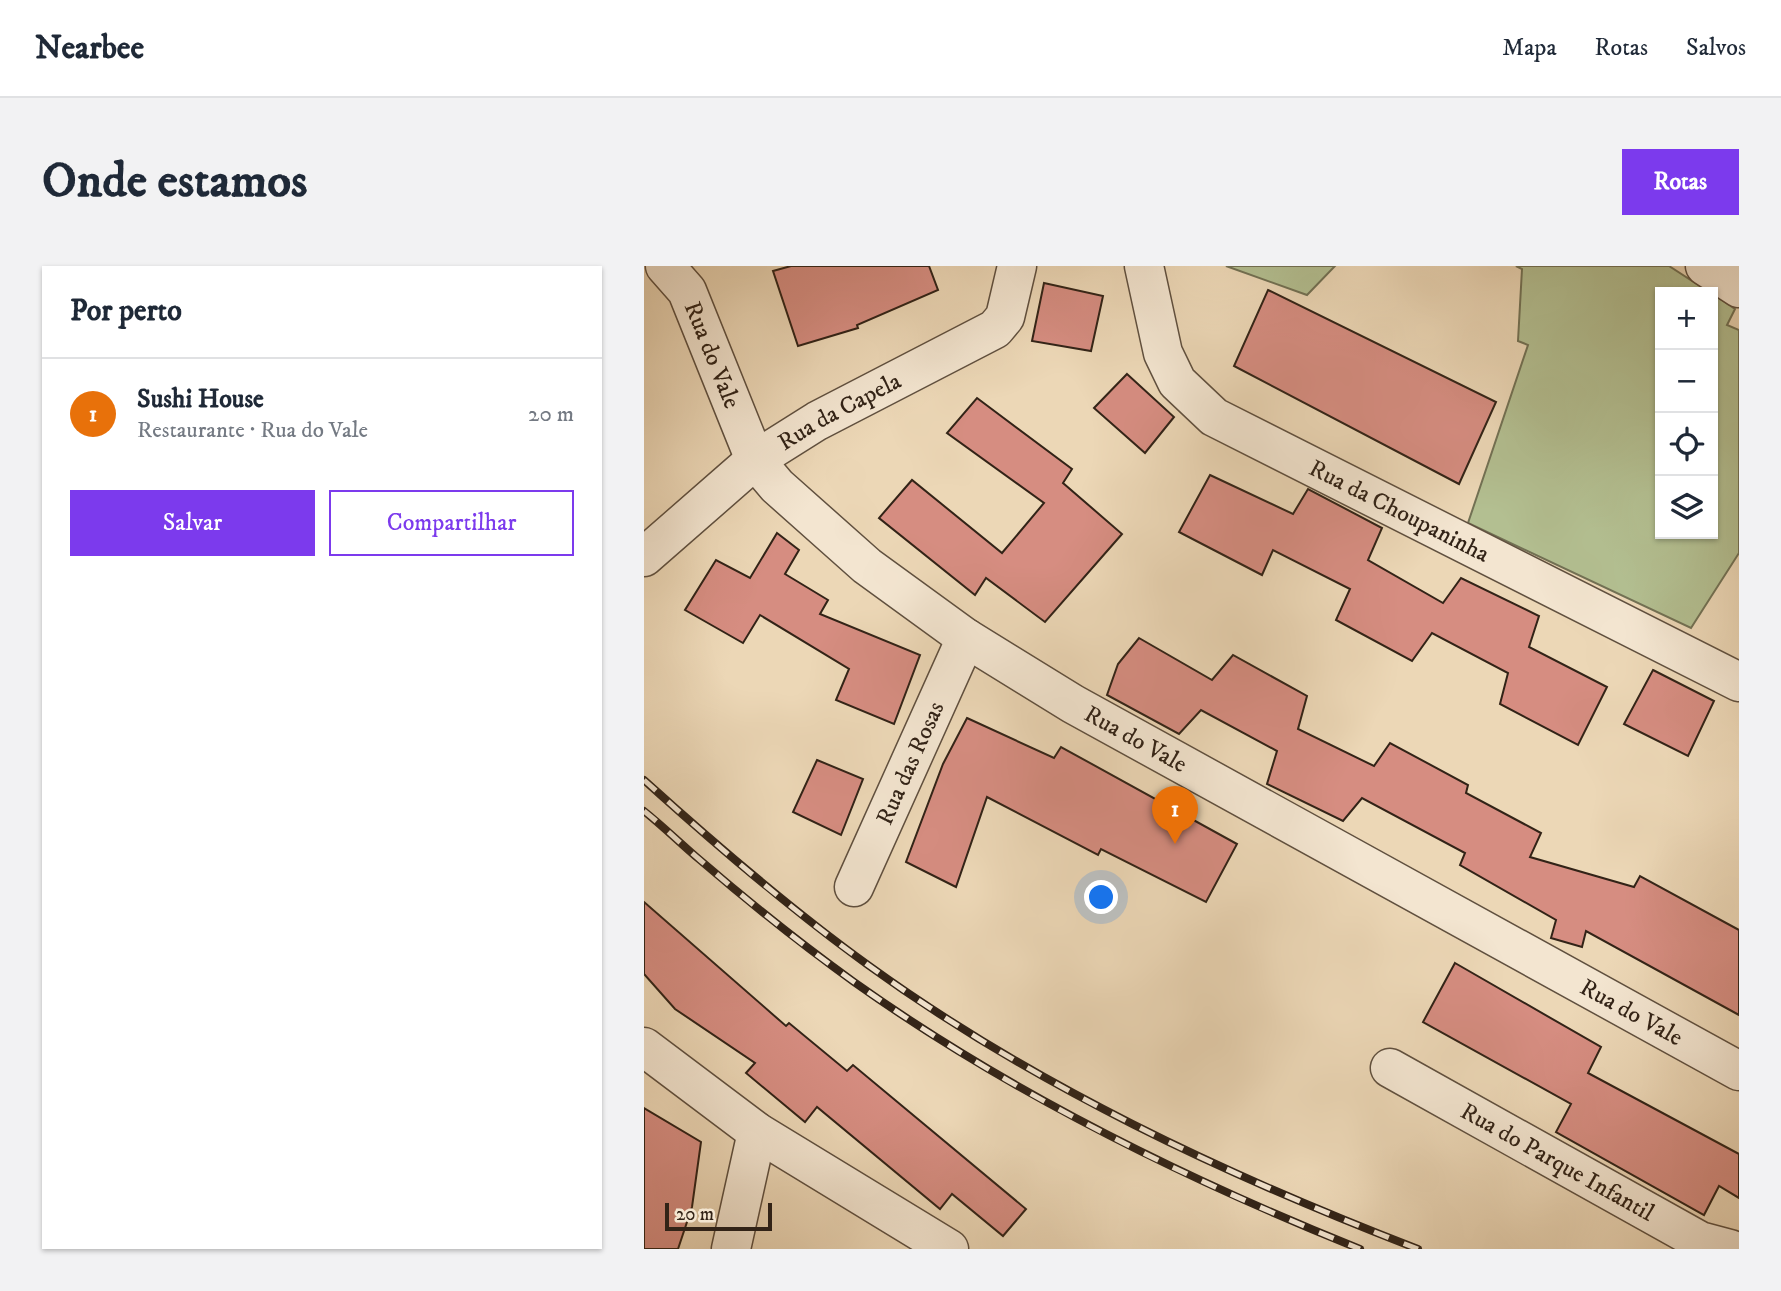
<!DOCTYPE html>
<html lang="pt">
<head>
<meta charset="utf-8">
<style>
	body { margin:0; font-family:"IM FELL DW Pica",serif; background:#f2f2f3; color:#1f2937 }
	.controls { position:absolute; right:21px; top:21px; display:grid; overflow:hidden; border-radius:0px; box-shadow:0 2px 5px #0004 }
	.controls button { width:63px; height:63px; display:grid; place-items:center; padding:0; border:0; border-bottom:2px solid #e0e1e3; background:#fff; color:#1f2937; font:35px sans-serif }
	.scale { position:absolute; left:21px; bottom:18px; width:107px; box-sizing:border-box; padding-left:7px; border:4px solid #322317; border-top:0; font-size:19px; line-height:24px; white-space:nowrap; color:#322317; -webkit-text-stroke:5px #f3e5d0; paint-order:stroke }
	.you { position:absolute; left:458px; top:632px; width:24px; height:24px; margin:-18px; border:5px solid #fff; border-radius:50%; background:#1a73e8; box-shadow:0 0 0 10px #1a73e833 }
	.badge { display:grid; place-items:center; width:46px; height:46px; border-radius:50%; background:#7c3aed; color:#fff; font-size:23px; font-weight:700 }
	.pin { position:absolute; translate:-50% -58px; filter:drop-shadow(0 2px 4px #0008) }
	.pin::after { content:''; position:absolute; top:37px; width:24px; height:21px; background:inherit; clip-path:polygon(0 0,100% 0,50% 100%) }
	.list { margin:0; padding:0; list-style:none }
	h2 { display:flex; justify-content:space-between; align-items:center; height:91px; margin:0; padding:0 28px; font-size:30px }
	h2 small { font-size:23px; font-weight:400; color:#747a83 }
	.list li { display:grid; grid-template-columns:46px 1fr auto; gap:21px; align-items:center; box-sizing:border-box; height:112px; padding:0 28px; border-top:2px solid #e0e1e3 }
	.list b { display:block; font-size:26px; white-space:nowrap }
	.list p { margin:0; font-size:23px; white-space:nowrap; color:#747a83 }
	.list em { font-size:23px; font-style:normal; color:#747a83 }
	.actions { display:flex; gap:14px; padding:21px 28px }
	.actions a { flex:1; padding:16px 0; border:2px solid #7c3aed; border-radius:0px; text-align:center; font-size:24px; color:#7c3aed }
	.actions .main { background:#7c3aed; color:#fff }
	.icon { flex:none; width:38px; height:38px; fill:none; stroke:currentColor; stroke-width:2; stroke-linecap:round; stroke-linejoin:round }
	.map { position:relative; flex:none; width:1095px; height:983px; overflow:hidden; border-radius:0px }
	header { display:flex; align-items:center; gap:42px; box-sizing:border-box; height:98px; padding:0 35px; background:#fff; border-bottom:2px solid #e0e1e3 }
	header strong { font-size:33px }
	nav { display:flex; gap:38px; margin-inline-start:auto; font-size:24px }
	.intro { display:flex; align-items:center; justify-content:space-between; box-sizing:border-box; height:168px; padding:0 42px }
	h1 { margin:0; font-size:49px }
	.button { padding:18px 32px; border-radius:0px; background:#7c3aed; color:#fff; font-size:24px; font-weight:700 }
	main { display:flex; gap:42px; padding:0 42px }
	aside { flex:1; background:#fff; border-radius:0px; box-shadow:0 2px 5px #0004 }
	.map>svg:first-child { display:block }
	.green { fill:#b3bf91; stroke:#727154; stroke-width:2 }
	.building { fill:#d68d81; stroke:#322317; stroke-width:2 }
	.lines { fill:none; stroke-linecap:round; stroke-linejoin:round }
	.minor-casing { stroke:#60503f; stroke-width:41 }
	.minor { stroke:#f3e5d0; stroke-width:38 }
	.rail-casing { stroke:#322317; stroke-width:8 }
	.rail { stroke:#f3e5d0; stroke-width:5; stroke-dasharray:16; stroke-linecap:butt }
	.labels { text-anchor:middle; stroke-width:6; stroke-linejoin:round; paint-order:stroke }
	.street-label { font-size:24px; fill:#322317; stroke:#f3e5d0 }
</style>
</head>
<body>
<header>
<strong>Nearbee</strong>
<nav><a>Mapa</a><a>Rotas</a><a>Salvos</a></nav>
</header>
<div class="intro"><h1>Onde estamos</h1><a class="button">Rotas</a></div>
<main>
<aside>
<h2>Por perto<small></small></h2>
<ul class="list">
<li><span class="badge" style="background:#e8710a">1</span><div><b>Sushi House</b><p>Restaurante · Rua do Vale</p></div><em>20 m</em></li>
</ul>
<div class="actions"><a class="main">Salvar</a><a>Compartilhar</a></div>
</aside>
<div class="map">
<svg width="1095" height="983" viewBox="0 0 1095 983">
	<rect width="100%" height="100%" fill="#ecd7b6"/>
	<filter id="stains"><feTurbulence type="fractalNoise" baseFrequency=".00286" numOctaves="4"/><feColorMatrix values="0 0 0 0 .2 0 0 0 0 .09 0 0 0 0 .02 0 0 0 .5 -.17"/></filter>
	<radialGradient id="worn" r=".72"><stop offset=".6" stop-color="#630" stop-opacity="0"/><stop offset="1" stop-color="#630" stop-opacity=".3"/></radialGradient>
	<g class="green">
		<path d="M 582,0 L 691,0 L 663,29 Z"/>
		<path d="M 872,0 L 1025,0 L 1065,26 L 1016,26 L 1016,268 L 1069,268 L 1069,28 L 1091,43 L 1083,59 L 1095,64 L 1095,287 L 1047,362 L 824,257 L 884,79 L 874,75 L 878,3 Z"/>
	</g>
	<g class="building">
		<path d="M 147,0 L 285,0 L 294,24 L 213,59 L 214,62 L 154,80 L 129,5 Z"/>
		<path d="M 400,17 L 459,30 L 447,85 L 388,75 Z"/>
		<path d="M 624,24 L 852,136 L 815,218 L 590,100 Z"/>
		<path d="M 483,108 L 530,151 L 501,187 L 450,142 Z"/>
		<path d="M 333,132 L 428,203 L 419,217 L 478,268 L 401,356 L 342,312 L 331,329 L 235,252 L 268,214 L 358,287 L 400,237 L 303,167 Z"/>
		<path d="M 566,209 L 649,248 L 664,223 L 738,262 L 724,294 L 799,337 L 817,312 L 895,350 L 885,381 L 963,421 L 934,479 L 856,438 L 864,407 L 788,367 L 768,395 L 692,354 L 706,323 L 629,284 L 618,309 L 535,266 Z"/>
		<path d="M 133,267 L 155,284 L 141,308 L 184,334 L 176,348 L 276,389 L 250,458 L 192,434 L 205,403 L 116,349 L 99,377 L 41,344 L 72,294 L 106,312 Z"/>
		<path d="M 495,372 L 568,414 L 589,389 L 663,430 L 654,463 L 730,500 L 746,477 L 824,519 L 822,527 L 897,567 L 886,591 L 990,621 L 996,610 L 1095,664 L 1095,749 L 942,665 L 938,681 L 907,672 L 912,654 L 816,599 L 821,587 L 718,532 L 699,555 L 623,518 L 633,485 L 557,444 L 535,468 L 463,429 L 474,398 Z"/>
		<path d="M 1009,404 L 1070,435 L 1044,490 L 980,458 Z"/>
		<path d="M 323,452 L 410,492 L 417,481 L 593,578 L 562,636 L 457,583 L 454,589 L 343,531 L 312,621 L 262,596 L 299,498 Z"/>
		<path d="M 173,494 L 219,513 L 197,569 L 149,546 Z"/>
		<path d="M 0,636 L 142,760 L 145,757 L 203,805 L 209,799 L 382,943 L 359,970 L 308,928 L 296,943 L 173,841 L 161,856 L 102,807 L 111,797 L 31,743 L 0,708 Z"/>
		<path d="M 811,697 L 957,781 L 944,807 L 1095,888 L 1095,932 L 1075,920 L 1060,949 L 912,866 L 927,838 L 779,756 Z"/>
		<path d="M 0,842 L 57,876 L 48,941 L 34,983 L 0,983 Z"/>
	</g>
	<g class="lines">
		<defs>
			<g id="minor">
				<path id="s1" d="M 21,0 L 43,25 L 111,194 L 133,220 L 223,300 L 322,372 L 429,438 L 1095,805"/>
				<path id="s2" d="M 500,0 L 519,87 L 533,116 L 570,151 L 1095,416"/>
				<path d="M 1061,0 L 1095,22"/>
				<path id="s3" d="M 0,291 L 111,194 L 173,155 L 351,63 L 361,51 L 373,0"/>
				<path id="s4" d="M 210,621 L 322,372"/>
				<path d="M 0,781 L 113,866 L 305,983"/>
				<path id="s5" d="M 746,802 L 1056,975 L 1086,983"/>
				<path d="M 87,983 L 113,866"/>
			</g>
		</defs>
		<use href="#minor" class="minor-casing"/>
		<use href="#minor" class="minor"/>
		<defs>
			<g id="rail">
				<path d="M 0,514 C 72,579 145,642 224,699 C 391,820 582,909 774,983"/>
				<path d="M 0,545 C 20,561 37,578 56,594 C 106,637 157,678 210,716 C 366,827 539,912 716,983"/>
			</g>
		</defs>
		<use href="#rail" class="rail-casing"/>
		<use href="#rail" class="rail"/>
	</g>
	<g class="labels">
		<g class="street-label">
			<text dy="8" stroke="none"><textPath href="#s1" startOffset="102">Rua do Vale</textPath></text>
			<text dy="8" stroke="none"><textPath href="#s3" startOffset="245">Rua da Capela</textPath></text>
			<text dy="8" stroke="none"><textPath href="#s2" startOffset="380">Rua da Choupaninha</textPath></text>
			<text dy="8" stroke="none"><textPath href="#s1" startOffset="690">Rua do Vale</textPath></text>
			<text dy="8" stroke="none"><textPath href="#s4" startOffset="136">Rua das Rosas</textPath></text>
			<text dy="8" stroke="none"><textPath href="#s1" startOffset="1256">Rua do Vale</textPath></text>
			<text dy="8" stroke="none"><textPath href="#s5" startOffset="192">Rua do Parque Infantil</textPath></text>
		</g>
	</g>
	<rect width="100%" height="100%" filter="url(#stains)"/>
	<rect width="100%" height="100%" fill="url(#worn)"/>
</svg>
<div class="controls">
<button>+</button>
<button>−</button>
<button><svg class="icon" aria-label="locate" viewBox="0 0 24 24"><circle cx="12" cy="12" r="6"/><path d="M12 2v4M12 18v4M2 12h4M18 12h4"/></svg></button>
<button><svg class="icon" aria-label="layers" viewBox="0 0 24 24"><path d="M12 4l9 5-9 5-9-5zM3 14l9 5 9-5"/></svg></button>
</div>
<div class="scale">20 m</div>
<div class="you"></div>
<div class="pin badge" style="left:531px;top:578px;background:#e8710a">1</div>
</div>
</main>
</body>
</html>
